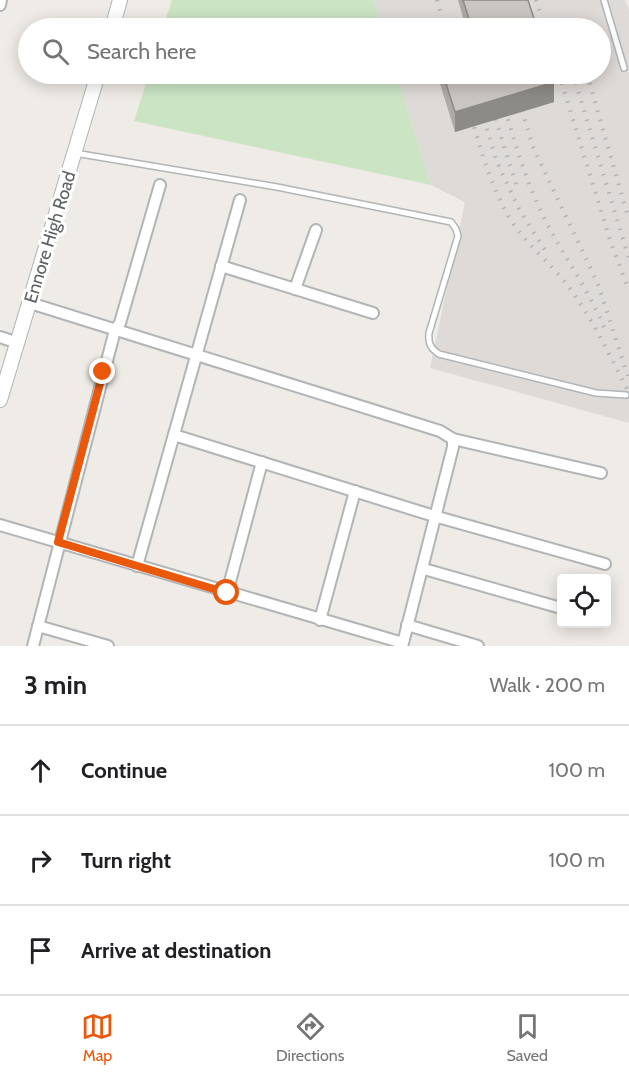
<!DOCTYPE html>
<html lang="en">
<head>
<meta charset="utf-8">
<style>
	body { margin:0; font-family:Cabin,sans-serif; background:#f2f2f2; color:#202124 }
	.controls { position:absolute; right:18px; bottom:18px; display:grid; overflow:hidden; border-radius:6px; box-shadow:0 3px 15px #0003 }
	.controls button { width:54px; height:54px; display:grid; place-items:center; padding:0; border:0; border-bottom:2px solid #e0e0e0; background:#fff; color:#202124; font:30px sans-serif }
	.stop { position:absolute; width:18px; height:18px; margin:-14px; border:4px solid #ea580c; border-radius:50%; background:#fff }
	.stop.end { background:#ea580c; border-color:#fff; box-shadow:0 2px 6px #0008 }
	.list { margin:0; padding:0; list-style:none }
	h2 { display:flex; justify-content:space-between; align-items:center; height:78px; margin:0; padding:0 24px; font-size:26px }
	h2 small { font-size:20px; font-weight:400; color:#757577 }
	.list li { display:grid; grid-template-columns:39px 1fr auto; gap:18px; align-items:center; box-sizing:border-box; height:90px; padding:0 24px; border-top:2px solid #e0e0e0 }
	.list b { display:block; font-size:22px; white-space:nowrap }
	.list em { font-size:20px; font-style:normal; color:#757577 }
	.icon { flex:none; width:33px; height:33px; fill:none; stroke:currentColor; stroke-width:2; stroke-linecap:round; stroke-linejoin:round }
	.map { position:relative; flex:none; width:629px; height:646px; overflow:hidden }
	.search { position:absolute; background:#fff; box-shadow:0 3px 15px #0003; left:18px; right:18px; top:18px; height:66px; display:flex; align-items:center; gap:15px; box-sizing:border-box; padding:0 21px; border-radius:33px; color:#757577; font-size:22px }
	.sheet { height:348px; background:#fff }
	nav { display:flex; justify-content:space-around; align-items:center; box-sizing:border-box; height:84px; border-top:2px solid #e0e0e0; background:#fff; font-size:16px; color:#757577 }
	nav a { display:grid; justify-items:center; gap:3px }
	nav .on { color:#ea580c }
	.map>svg:first-child { display:block }
	.industrial { fill:#dedad8 }
	.green { fill:#cbe5c4 }
	.lines { fill:none; stroke-linecap:round; stroke-linejoin:round }
	.lane-casing { stroke:#b1b5b7; stroke-width:8 }
	.street-casing { stroke:#b1b5b7; stroke-width:14 }
	.secondary-casing { stroke:#b0b5b8; stroke-width:16 }
	.lane { stroke:#fff; stroke-width:5 }
	.street { stroke:#fff; stroke-width:10 }
	.secondary { stroke:#fff; stroke-width:14 }
	.rail { stroke:#b2b3b3; stroke-width:4; stroke-dasharray:1.5 8; stroke-linecap:butt }
	.wall { fill:#aeaaa7 }
	.shaded-wall { fill:#8d8b88 }
	.building { fill:#cac6c2; stroke:#8d8b88; stroke-width:1.5 }
	.route { stroke:#ea580c; stroke-width:8 }
	.labels { text-anchor:middle; stroke-width:6; stroke-linejoin:round; paint-order:stroke }
	.street-label { font-size:18px; fill:#5d6365; stroke:#fff }
</style>
</head>
<body>
<div class="map">
<svg width="629" height="646" viewBox="0 0 629 646">
	<rect width="100%" height="100%" fill="#efebe6"/>
	<path class="industrial" d="M 373,0 L 625,0 L 629,10 L 629,423 L 430,368 L 465,202 L 431,185 L 396,74 L 600,74 L 600,28 L 382,28 Z"/>
	<g class="green">
		<path d="M 172,0 L 373,0 L 382,28 L 163,28 Z"/>
		<path d="M 149,74 L 396,74 L 431,185 L 134,121 Z"/>
	</g>
	<g class="lines">
		<defs>
			<g id="lane">
				<path d="M 604,0 L 624,68"/>
				<path d="M 75,153 L 277,187 L 451,222 L 456,229 L 458,236 L 429,333 C 428,343 430,348 439,354 L 596,393 L 626,395"/>
			</g>
			<g id="street">
				<path d="M 0,5 L 1,0"/>
				<path d="M 221,266 L 373,313"/>
				<path d="M 295,289 L 316,230"/>
				<path d="M 0,337 L 18,343"/>
				<path d="M 174,435 L 434,516 L 605,564"/>
				<path d="M 453,439 L 601,473"/>
				<path d="M 0,525 L 403,643 L 453,447 L 453,439 L 440,431 L 30,303"/>
				<path d="M 137,566 L 240,200"/>
				<path d="M 424,569 L 561,608"/>
				<path d="M 227,593 L 262,462"/>
				<path d="M 320,620 L 355,491"/>
				<path d="M 407,625 L 478,646"/>
				<path d="M 38,626 L 108,646"/>
				<path d="M 33,646 L 115,330 L 120,323 L 160,185"/>
			</g>
			<g id="secondary">
				<path d="M 112,28 L 120,0"/>
				<path d="M 0,400 L 98,74"/>
			</g>
		</defs>
		<use href="#lane" class="lane-casing"/>
		<use href="#street" class="street-casing"/>
		<use href="#secondary" class="secondary-casing"/>
		<use href="#lane" class="lane"/>
		<use href="#street" class="street"/>
		<use href="#secondary" class="secondary"/>
		<g class="rail">
			<path d="M 437,0 L 445,28"/>
			<path d="M 536,0 L 545,28"/>
			<path d="M 573,26 L 574,28"/>
			<path d="M 471,74 L 496,160 L 519,209 L 548,255"/>
			<path d="M 481,74 L 517,187"/>
			<path d="M 494,74 C 508,117 519,163 538,205 C 558,250 589,288 607,334"/>
			<path d="M 511,74 L 533,147 L 598,284 L 629,380"/>
			<path d="M 559,74 L 610,240 L 629,291"/>
			<path d="M 573,74 L 629,259"/>
			<path d="M 587,74 L 629,220"/>
			<path d="M 469,109 C 479,144 489,180 506,212 C 522,242 552,263 571,290 C 594,322 611,358 629,393"/>
		</g>
	</g>
	<g class="wall">
		<path d="M 458,0 L 528,0 L 464,21 Z"/>
		<path d="M 437,74 L 551,74 L 554,102 L 455,132 Z"/>
	</g>
	<path class="shaded-wall" d="M 554,82 L 554,102 L 455,132 L 455,112 Z"/>
	<g class="building">
		<path d="M 463,0 L 528,0 L 537,28 L 438,28 L 469,19 Z"/>
		<path d="M 443,74 L 551,74 L 554,82 L 455,112 Z"/>
	</g>
	<g class="lines">
		<path class="route" d="M 103,372 L 58,542 L 227,593"/>
	</g>
	<g class="labels">
		<g class="street-label">
			<text transform="translate(50 237) rotate(-73)" y="6">Ennore High Road</text>
		</g>
	</g>
</svg>
<div class="controls">
<button><svg class="icon" aria-label="locate" viewBox="0 0 24 24"><circle cx="12" cy="12" r="6"/><path d="M12 2v4M12 18v4M2 12h4M18 12h4"/></svg></button>
</div>
<div class="stop" style="left:227px;top:593px"></div>
<div class="stop end" style="left:103px;top:372px"></div>
<div class="search"><svg class="icon" aria-label="search" viewBox="0 0 24 24"><circle cx="10" cy="10" r="6"/><path d="M15 15l6 6"/></svg>Search here</div>
</div>
<section class="sheet">
<h2>3 min<small>Walk · 200 m</small></h2>
<ul class="list">
<li><svg class="icon" aria-label="ahead" viewBox="0 0 24 24"><path d="M12 20V5M6 11l6-6 6 6"/></svg><div><b>Continue</b></div><em>100 m</em></li>
<li><svg class="icon" aria-label="right" viewBox="0 0 24 24"><path d="M7 20v-9h11M14 6l5 5-5 5"/></svg><div><b>Turn right</b></div><em>100 m</em></li>
<li><svg class="icon" aria-label="arrive" viewBox="0 0 24 24"><path d="M6 21V4h12l-3 4 3 4H6"/></svg><div><b>Arrive at destination</b></div></li>
</ul>
</section>
<nav>
<a class="on"><svg class="icon" aria-label="map" viewBox="0 0 24 24"><path d="M3 6l6-2 6 2 6-2v14l-6 2-6-2-6 2zM9 4v14M15 6v14"/></svg>Map</a>
<a><svg class="icon" aria-label="directions" viewBox="0 0 24 24"><path d="M12 3l9 9-9 9-9-9zM9 14v-3h6M13 9l2 2-2 2"/></svg>Directions</a>
<a><svg class="icon" aria-label="saved" viewBox="0 0 24 24"><path d="M7 4h10v16l-5-4-5 4z"/></svg>Saved</a>
</nav>
</body>
</html>
